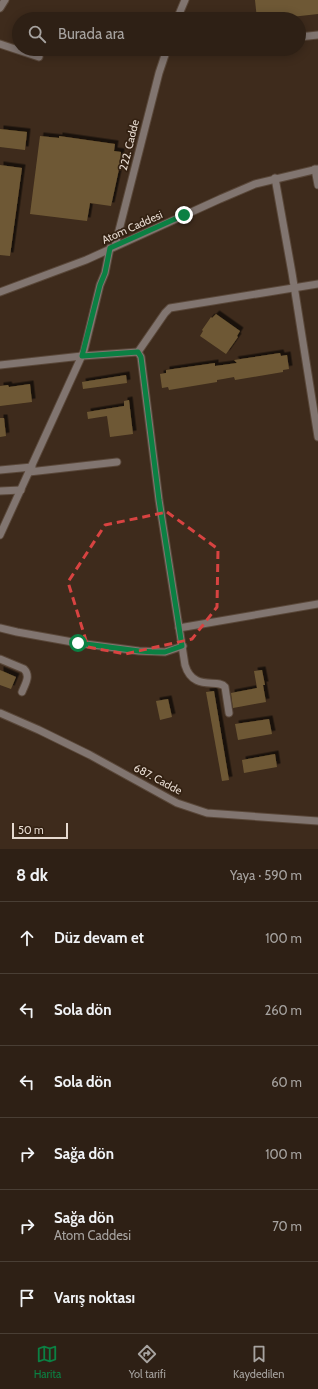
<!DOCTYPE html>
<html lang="tr">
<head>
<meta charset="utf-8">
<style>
	body { margin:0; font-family:Cabin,sans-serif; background:#36281e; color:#f1f3f6 }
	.scale { position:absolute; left:12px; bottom:10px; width:56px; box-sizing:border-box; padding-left:4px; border:2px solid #e6dad0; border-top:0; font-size:11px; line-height:14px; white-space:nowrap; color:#e6dad0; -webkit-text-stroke:3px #332112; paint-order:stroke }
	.stop { position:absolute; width:12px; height:12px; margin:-9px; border:3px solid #0b8043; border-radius:50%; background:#fff }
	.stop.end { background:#0b8043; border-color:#fff; box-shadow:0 1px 4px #0008 }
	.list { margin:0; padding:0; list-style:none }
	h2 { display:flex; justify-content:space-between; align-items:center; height:52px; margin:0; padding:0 16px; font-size:17px }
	h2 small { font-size:13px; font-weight:400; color:#a7a3a0 }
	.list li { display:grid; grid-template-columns:26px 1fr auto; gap:12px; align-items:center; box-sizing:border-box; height:72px; padding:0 16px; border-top:1px solid #493e34 }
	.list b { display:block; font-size:15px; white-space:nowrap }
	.list p { margin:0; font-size:13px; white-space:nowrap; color:#a7a3a0 }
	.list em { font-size:13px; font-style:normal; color:#a7a3a0 }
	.icon { flex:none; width:22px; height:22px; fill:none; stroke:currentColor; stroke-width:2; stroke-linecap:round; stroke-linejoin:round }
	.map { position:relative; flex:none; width:318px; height:849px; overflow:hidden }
	.search { position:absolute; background:#2e2015; box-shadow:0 2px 10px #0003; left:12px; right:12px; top:12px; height:44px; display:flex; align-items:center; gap:10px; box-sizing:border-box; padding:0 14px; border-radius:22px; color:#a7a3a0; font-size:15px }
	.sheet { height:484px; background:#2e2015 }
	nav { display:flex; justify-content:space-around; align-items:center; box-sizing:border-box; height:56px; border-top:1px solid #493e34; background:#2e2015; font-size:11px; color:#a7a3a0 }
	nav a { display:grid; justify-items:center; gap:2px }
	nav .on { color:#0b8043 }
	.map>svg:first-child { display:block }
	.building { fill:#6e5935; filter:url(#shadow) }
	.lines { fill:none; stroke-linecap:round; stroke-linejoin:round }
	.minor-casing { stroke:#594739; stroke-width:9 }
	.minor { stroke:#817570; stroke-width:7 }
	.route { stroke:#0b8043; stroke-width:5 }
	.marked { fill:none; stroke:#d84341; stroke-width:3; stroke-dasharray:8 5; stroke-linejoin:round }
	.labels { text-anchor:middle; stroke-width:3.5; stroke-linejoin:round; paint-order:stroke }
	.street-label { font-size:11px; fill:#e6dad0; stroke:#332112 }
</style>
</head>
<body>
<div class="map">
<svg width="318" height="849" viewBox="0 0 318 849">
	<defs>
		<filter id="shadow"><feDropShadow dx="3.5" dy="-3.5" stdDeviation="0" flood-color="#0009"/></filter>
	</defs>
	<rect width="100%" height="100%" fill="#3e2b1c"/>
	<g class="building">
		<path d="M 255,0 L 318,0 L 318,14 L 273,19 L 257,19 Z"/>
		<path d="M 0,129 L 27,132 L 25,150 L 0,147 Z"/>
		<path d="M 40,136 L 59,138 L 59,136 L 115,144 L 114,151 L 121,152 L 120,160 L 121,160 L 111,206 L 90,203 L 87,221 L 30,214 Z"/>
		<path d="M 0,165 L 22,168 L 10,256 L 0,255 Z"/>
		<path d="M 216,314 L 240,331 L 237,336 L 238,337 L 226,354 L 200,336 L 203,331 L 202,330 L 211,317 L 212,318 Z"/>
		<path d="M 280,353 L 281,356 L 287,355 L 289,369 L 283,370 L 283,372 L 235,380 L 234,377 L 223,379 L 217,380 L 217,382 L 169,390 L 168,387 L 162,388 L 160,374 L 166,373 L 166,370 L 215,363 L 215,366 L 237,363 L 234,360 Z"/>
		<path d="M 126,375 L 127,383 L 83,389 L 82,382 Z"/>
		<path d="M 30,384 L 32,402 L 0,406 L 0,386 L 8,385 L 9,387 Z"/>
		<path d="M 129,400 L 133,434 L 110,437 L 107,416 L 88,419 L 87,412 L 124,406 L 124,401 Z"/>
		<path d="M 0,418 L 4,418 L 6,436 L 0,437 Z"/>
		<path d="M 0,670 L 16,677 L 11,689 L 0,685 Z"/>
		<path d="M 262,670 L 265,685 L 263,685 L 266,702 L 233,708 L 231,693 L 257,688 L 254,671 Z"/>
		<path d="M 214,691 L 229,780 L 222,781 L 206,692 Z"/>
		<path d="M 168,699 L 172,717 L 160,720 L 156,701 Z"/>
		<path d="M 269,719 L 272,734 L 238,740 L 235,724 Z"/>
		<path d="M 275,754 L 277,767 L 244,773 L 242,760 Z"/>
	</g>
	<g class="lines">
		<defs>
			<g id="minor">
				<path d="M 0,8 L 5,0"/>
				<path d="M 177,19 L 185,0"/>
				<path d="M 299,37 L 318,35"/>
				<path d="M 0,44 L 39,57"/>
				<path d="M 315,169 L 318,185"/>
				<path d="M 275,178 L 292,273 L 318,437"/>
				<path d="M 115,246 L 159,73 L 167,49"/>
				<path d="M 0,292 L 86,260 L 220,199 L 255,184 L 318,169"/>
				<path d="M 138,352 L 165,313 L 170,308 L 318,284"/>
				<path d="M 0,365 L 82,356 L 138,352 L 141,357 L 159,500 L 185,665 C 193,692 218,678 225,687 L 229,713"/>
				<path d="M 0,470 L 32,467"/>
				<path d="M 29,472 L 117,462"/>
				<path d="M 0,491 L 21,490"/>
				<path d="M 0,535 L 84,351 L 100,285 L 105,273 L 110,248"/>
				<path d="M 0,628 L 17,632 L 78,643 L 139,651 L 165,652 L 183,646"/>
				<path d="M 179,628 L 318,604"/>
				<path d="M 0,659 L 24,669 C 31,676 25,684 22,692"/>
				<path d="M 0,713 L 39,730 L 90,755 L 177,803 L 207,813 L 318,821"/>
			</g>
		</defs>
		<use href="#minor" class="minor-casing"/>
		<use href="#minor" class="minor"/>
	</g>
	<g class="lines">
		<path class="route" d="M 78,643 L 139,651 L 155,652 L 165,652 L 182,646 L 159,500 L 141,357 L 138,352 L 82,356 L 100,285 L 105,273 L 110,248 L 184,215"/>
	</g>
	<path class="marked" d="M 167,512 L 218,549 L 217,607 L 192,639 L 125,654 L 88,647 L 68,582 L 105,525 Z"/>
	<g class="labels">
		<g class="street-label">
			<text transform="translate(129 145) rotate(-76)" y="4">222. Cadde</text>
			<text transform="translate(132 227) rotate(-24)" y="4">Atom Caddesi</text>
			<text transform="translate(158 779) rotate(28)" y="4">687. Cadde</text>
		</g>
	</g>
</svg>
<div class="scale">50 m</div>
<div class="stop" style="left:78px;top:643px"></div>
<div class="stop end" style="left:184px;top:215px"></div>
<div class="search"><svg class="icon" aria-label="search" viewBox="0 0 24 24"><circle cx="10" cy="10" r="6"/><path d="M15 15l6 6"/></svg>Burada ara</div>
</div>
<section class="sheet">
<h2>8 dk<small>Yaya · 590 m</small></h2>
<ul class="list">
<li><svg class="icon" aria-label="ahead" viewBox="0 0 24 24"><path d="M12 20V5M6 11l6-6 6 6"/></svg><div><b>Düz devam et</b></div><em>100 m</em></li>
<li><svg class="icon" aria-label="left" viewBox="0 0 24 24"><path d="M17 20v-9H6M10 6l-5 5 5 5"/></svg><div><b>Sola dön</b></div><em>260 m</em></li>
<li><svg class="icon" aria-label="left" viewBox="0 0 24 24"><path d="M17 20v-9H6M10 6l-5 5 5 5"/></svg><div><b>Sola dön</b></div><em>60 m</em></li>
<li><svg class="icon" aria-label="right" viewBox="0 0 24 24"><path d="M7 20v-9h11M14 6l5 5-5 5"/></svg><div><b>Sağa dön</b></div><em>100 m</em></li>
<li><svg class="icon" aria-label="right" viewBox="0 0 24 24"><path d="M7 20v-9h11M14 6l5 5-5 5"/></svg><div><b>Sağa dön</b><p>Atom Caddesi</p></div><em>70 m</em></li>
<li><svg class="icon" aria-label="arrive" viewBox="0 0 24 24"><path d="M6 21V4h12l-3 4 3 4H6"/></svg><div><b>Varış noktası</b></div></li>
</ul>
</section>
<nav>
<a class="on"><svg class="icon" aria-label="map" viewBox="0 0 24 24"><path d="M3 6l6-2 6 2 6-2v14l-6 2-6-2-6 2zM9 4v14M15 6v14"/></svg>Harita</a>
<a><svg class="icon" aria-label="directions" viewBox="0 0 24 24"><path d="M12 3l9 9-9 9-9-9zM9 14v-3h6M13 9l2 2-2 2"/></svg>Yol tarifi</a>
<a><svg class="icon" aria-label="saved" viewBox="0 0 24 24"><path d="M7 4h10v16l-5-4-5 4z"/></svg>Kaydedilen</a>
</nav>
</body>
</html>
